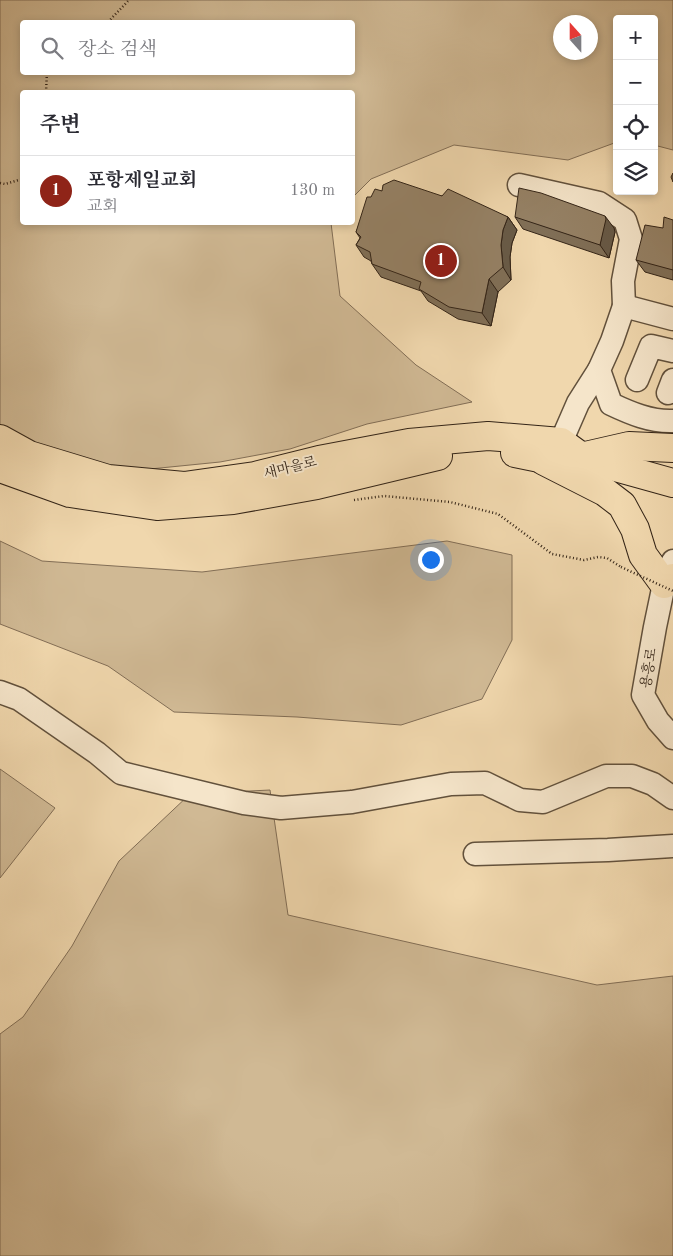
<!DOCTYPE html>
<html lang="ko">
<head>
<meta charset="utf-8">
<style>
	body { margin:0; font-family:"Old Standard TT","Noto Serif KR",serif; background:#f7f7f7; color:#2b2b33 }
	.controls { position:absolute; right:15px; top:15px; display:grid; overflow:hidden; border-radius:5px; box-shadow:0 2px 8px #0003 }
	.controls button { width:45px; height:45px; display:grid; place-items:center; padding:0; border:0; border-bottom:1px solid #e1e1e2; background:#fff; color:#2b2b33; font:25px sans-serif }
	.compass { position:absolute; left:553px; top:15px; width:45px; height:45px; border-radius:50%; background:#fff; box-shadow:0 2px 8px #0003; rotate:339deg }
	.you { position:absolute; left:430px; top:559px; width:18px; height:18px; margin:-12px; border:4px solid #fff; border-radius:50%; background:#1a73e8; box-shadow:0 0 0 8px #1a73e833 }
	.badge { display:grid; place-items:center; width:32px; height:32px; border-radius:50%; background:#8f2418; color:#fff; font-size:16px; font-weight:700 }
	.pin { position:absolute; translate:-50% -50%; border:2px solid #fff; box-shadow:0 1px 5px #0006 }
	.list { margin:0; padding:0; list-style:none }
	h2 { display:flex; justify-content:space-between; align-items:center; height:65px; margin:0; padding:0 20px; font-size:21px }
	h2 small { font-size:16px; font-weight:400; color:#7c7c81 }
	.list li { display:grid; grid-template-columns:32px 1fr auto; gap:15px; align-items:center; box-sizing:border-box; height:70px; padding:0 20px; border-top:1px solid #e1e1e2 }
	.list b { display:block; font-size:19px; white-space:nowrap }
	.list p { margin:0; font-size:16px; white-space:nowrap; color:#7c7c81 }
	.list em { font-size:16px; font-style:normal; color:#7c7c81 }
	.icon { flex:none; width:28px; height:28px; fill:none; stroke:currentColor; stroke-width:2; stroke-linecap:round; stroke-linejoin:round }
	.map { position:relative; flex:none; width:673px; height:1256px; overflow:hidden }
	.search { position:absolute; background:#fff; box-shadow:0 2px 8px #0003; left:20px; top:20px; width:335px; height:55px; display:flex; align-items:center; gap:12px; box-sizing:border-box; padding:0 18px; border-radius:5px; color:#7c7c81; font-size:19px }
	.panel { position:absolute; background:#fff; box-shadow:0 2px 8px #0003; left:20px; top:90px; width:335px; height:135px; border-radius:5px }
	.map>svg:first-child { display:block }
	.green { fill:#d0b994; stroke:#826e56; fill-rule:evenodd }
	.lines { fill:none; stroke-linecap:round; stroke-linejoin:round }
	.minor-casing { stroke:#62513c; stroke-width:25 }
	.major-casing { stroke:#332417; stroke-width:30 }
	.path { stroke:#332417; stroke-width:2.5; stroke-dasharray:1 2.5; stroke-linecap:butt }
	.minor { stroke:#f5e5ca; stroke-width:22 }
	.major { stroke:#f0d7ad; stroke-width:28 }
	.path-bridge { stroke:#332417; stroke-width:2.5; stroke-dasharray:1 2.5; stroke-linecap:butt }
	.wall { fill:#806f57; stroke:#332417 }
	.shaded-wall { fill:#685a47; stroke:#332417 }
	.building { fill:#958165; stroke:#332417 }
	.labels { text-anchor:middle; stroke-width:4; stroke-linejoin:round; paint-order:stroke }
	.street-label { font-size:14px; fill:#332417; stroke:#f5e5ca }
</style>
</head>
<body>
<div class="map">
<svg width="673" height="1256" viewBox="0 0 673 1256">
	<rect width="100%" height="100%" fill="#f0d7ad"/>
	<filter id="stains"><feTurbulence type="fractalNoise" baseFrequency=".004" numOctaves="4"/><feColorMatrix values="0 0 0 0 .2 0 0 0 0 .09 0 0 0 0 .02 0 0 0 .5 -.17"/></filter>
	<radialGradient id="worn" r=".72"><stop offset=".6" stop-color="#630" stop-opacity="0"/><stop offset="1" stop-color="#630" stop-opacity=".3"/></radialGradient>
	<g class="green">
		<path d="M 0,0 L 673,0 L 673,150 L 654,145 L 654,19 L 617,19 L 617,142 L 568,160 L 454,145 L 371,179 L 353,197 L 352,92 L 22,92 L 22,222 L 331,223 L 340,296 L 416,365 L 472,402 L 367,424 L 290,449 L 220,462 L 140,470 L 54,456 L 0,426 ZM 22,22 L 352,22 L 352,72 L 22,72 ZM 560,22 L 590,22 L 590,52 L 560,52 Z"/>
		<path d="M 0,541 L 42,561 L 202,572 L 447,541 L 512,555 L 512,640 L 482,699 L 401,725 L 297,717 L 174,712 L 108,666 L 0,624 Z"/>
		<path d="M 0,769 L 55,808 L 0,878 Z"/>
		<path d="M 270,790 L 288,915 L 597,985 L 673,976 L 673,1256 L 0,1256 L 0,1034 L 23,1017 L 72,946 L 119,861 L 190,794 Z"/>
	</g>
	<g class="lines">
		<defs>
			<g id="minor">
				<path d="M 519,185 L 599,203 L 625,220 L 631,239 L 623,281 L 624,306"/>
				<path d="M 673,319 L 624,306 L 612,341 L 599,370 L 611,404 C 630,413 651,422 673,421"/>
				<path d="M 637,380 L 651,346 L 673,351"/>
				<path d="M 668,393 L 673,380"/>
				<path d="M 561,442 L 578,403 L 599,370"/>
				<path d="M 673,561 L 664,584 L 655,627 L 643,695 L 658,721 L 673,738"/>
				<path d="M 0,692 L 19,699 L 97,753 L 121,773 L 244,803 L 281,808 L 352,802 L 451,784 L 485,783 L 520,800 L 543,802 L 606,776 L 632,776 L 653,784 L 673,798"/>
				<path d="M 475,854 L 608,850 L 673,846"/>
			</g>
			<g id="major">
				<path d="M 0,439 L 29,455 L 108,479 L 184,486 L 255,476 L 319,460 L 409,443 L 488,436 L 561,442 L 583,458 L 673,483"/>
				<path d="M 515,453 L 559,462 L 629,446 L 673,448"/>
				<path d="M 544,461 L 605,492 L 622,505 L 635,529 L 643,555 L 664,584 L 673,578"/>
				<path d="M 0,468 L 70,493 L 157,506 L 233,500 L 317,485 L 438,456"/>
			</g>
		</defs>
		<use href="#minor" class="minor-casing"/>
		<use href="#major" class="major-casing"/>
		<g class="path">
			<path d="M 108,22 L 129,0"/>
			<path d="M 46,92 L 47,72"/>
			<path d="M 0,183 L 5,184 L 22,179"/>
			<path d="M 354,500 L 384,496 L 450,502 L 498,514 L 552,554 L 584,560 L 598,557 L 607,558 L 621,567"/>
		</g>
		<use href="#minor" class="minor"/>
		<use href="#major" class="major"/>
		<path class="path-bridge" d="M 621,567 L 673,591"/>
	</g>
	<g class="wall">
		<path d="M 382,191 L 442,196 L 508,217 L 517,230 L 512,243 L 510,257 L 511,280 L 498,292 L 491,326 L 458,319 L 428,301 L 421,291 L 381,277 L 372,264 L 371,261 L 364,257 L 356,245 L 360,238 L 356,232 L 371,197 Z"/>
		<path d="M 515,217 L 614,228 L 615,232 L 609,258 L 523,229 Z"/>
		<path d="M 673,220 L 673,280 L 645,272 L 636,260 L 663,228 Z"/>
	</g>
	<g class="shaded-wall">
		<path d="M 605,216 L 614,228 L 615,232 L 609,258 L 600,245 Z"/>
		<path d="M 508,217 L 517,230 L 512,243 L 510,257 L 511,280 L 503,267 L 501,245 L 503,230 Z"/>
		<path d="M 489,279 L 498,292 L 491,326 L 482,313 Z"/>
	</g>
	<g class="building">
		<path d="M 673,173 L 673,182 L 671,177 Z"/>
		<path d="M 394,180 L 442,196 L 448,189 L 508,217 L 503,230 L 501,245 L 503,267 L 489,279 L 482,313 L 449,307 L 419,289 L 421,282 L 372,264 L 370,252 L 356,245 L 361,237 L 356,232 L 367,197 L 371,197 L 375,189 L 382,191 L 383,185 Z"/>
		<path d="M 519,188 L 541,193 L 605,216 L 606,219 L 600,245 L 515,217 Z"/>
		<path d="M 664,217 L 673,220 L 673,270 L 636,260 L 645,225 L 663,228 Z"/>
	</g>
	<g class="labels">
		<g class="street-label">
			<text transform="translate(290 467) rotate(-14)" y="5">새마을로</text>
			<text transform="translate(648 668) rotate(-81)" y="5">용흥로</text>
		</g>
	</g>
	<rect width="100%" height="100%" filter="url(#stains)"/>
	<rect width="100%" height="100%" fill="url(#worn)"/>
</svg>
<div class="controls">
<button>+</button>
<button>−</button>
<button><svg class="icon" aria-label="locate" viewBox="0 0 24 24"><circle cx="12" cy="12" r="6"/><path d="M12 2v4M12 18v4M2 12h4M18 12h4"/></svg></button>
<button><svg class="icon" aria-label="layers" viewBox="0 0 24 24"><path d="M12 4l9 5-9 5-9-5zM3 14l9 5 9-5"/></svg></button>
</div>
<svg class="compass" viewBox="-18 -18 36 36"><path d="M0-13l5 13h-10z" fill="#e53935"/><path d="M0 13l5-13h-10z" fill="#7c7c81"/></svg>
<div class="you"></div>
<div class="pin badge" style="left:441px;top:261px">1</div>
<div class="search"><svg class="icon" aria-label="search" viewBox="0 0 24 24"><circle cx="10" cy="10" r="6"/><path d="M15 15l6 6"/></svg>장소 검색</div>
<section class="panel">
<h2>주변<small></small></h2>
<ul class="list">
<li><span class="badge">1</span><div><b>포항제일교회</b><p>교회</p></div><em>130 m</em></li>
</ul>
</section>
</div>
</body>
</html>
